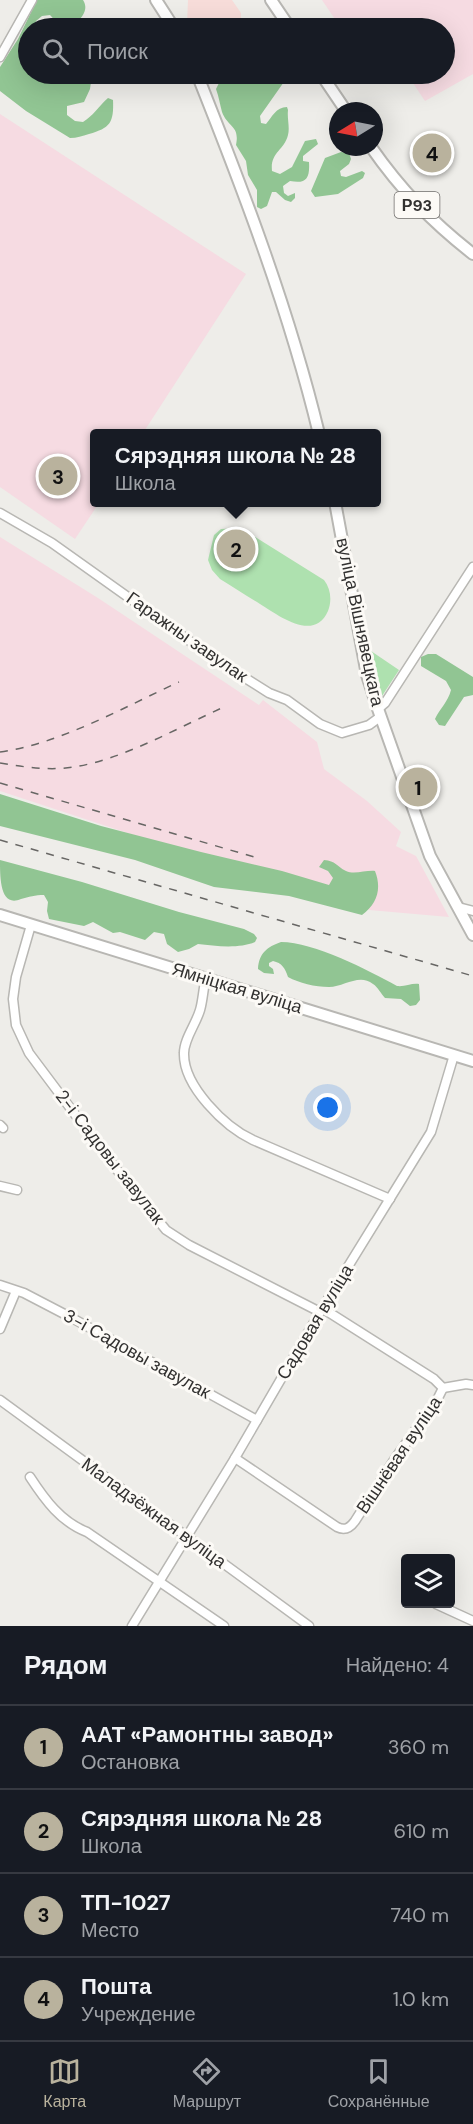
<!DOCTYPE html>
<html lang="ru">
<head>
<meta charset="utf-8">
<style>
	body { margin:0; font-family:"DM Sans",sans-serif; background:#20242c; color:#f1f3f6 }
	.controls { position:absolute; right:18px; bottom:18px; display:grid; overflow:hidden; border-radius:6px; box-shadow:0 6px 24px #0002 }
	.controls button { width:54px; height:54px; display:grid; place-items:center; padding:0; border:0; border-bottom:2px solid #363941; background:#171b24; color:#f1f3f6; font:30px sans-serif }
	.compass { position:absolute; left:329px; top:102px; width:54px; height:54px; border-radius:50%; background:#171b24; box-shadow:0 6px 24px #0002; rotate:260deg }
	.you { position:absolute; left:328px; top:1108px; width:21px; height:21px; margin:-15px; border:4px solid #fff; border-radius:50%; background:#1a73e8; box-shadow:0 0 0 9px #1a73e833 }
	.badge { display:grid; place-items:center; width:39px; height:39px; border-radius:50%; background:#b9b29d; color:#111; font-size:20px; font-weight:700 }
	.pin { position:absolute; translate:-50% -50%; border:3px solid #fff; box-shadow:0 2px 6px #0006 }
	.popup { position:absolute; left:90px; top:429px; width:291px; height:78px; box-sizing:border-box; display:grid; place-content:center; border-radius:6px; background:#171b24; filter:drop-shadow(0 2px 4px #0005); font-size:20px; white-space:nowrap; color:#9ea1a6 }
	.popup b { font-size:22px; color:#f1f3f6 }
	.popup::after { content:''; position:absolute; left:50%; top:100%; margin-left:-12px; border:12px solid transparent; border-top-color:#171b24 }
	.list { margin:0; padding:0; list-style:none }
	h2 { display:flex; justify-content:space-between; align-items:center; height:78px; margin:0; padding:0 24px; font-size:26px }
	h2 small { font-size:20px; font-weight:400; color:#9ea1a6 }
	.list li { display:grid; grid-template-columns:39px 1fr auto; gap:18px; align-items:center; box-sizing:border-box; height:84px; padding:0 24px; border-top:2px solid #363941 }
	.list b { display:block; font-size:22px; white-space:nowrap }
	.list p { margin:0; font-size:20px; white-space:nowrap; color:#9ea1a6 }
	.list em { font-size:20px; font-style:normal; color:#9ea1a6 }
	.icon { flex:none; width:33px; height:33px; fill:none; stroke:currentColor; stroke-width:2; stroke-linecap:round; stroke-linejoin:round }
	.map { position:relative; flex:none; width:473px; height:1626px; overflow:hidden }
	.search { position:absolute; background:#171b24; box-shadow:0 6px 24px #0002; left:18px; right:18px; top:18px; height:66px; display:flex; align-items:center; gap:15px; box-sizing:border-box; padding:0 21px; border-radius:33px; color:#9ea1a6; font-size:22px }
	.sheet { height:414px; background:#171b24 }
	nav { display:flex; justify-content:space-around; align-items:center; box-sizing:border-box; height:84px; border-top:2px solid #363941; background:#171b24; font-size:16px; color:#9ea1a6 }
	nav a { display:grid; justify-items:center; gap:3px }
	nav .on { color:#b9b29d }
	.map>svg:first-child { display:block }
	.commercial { fill:#f7dcd9 }
	.industrial { fill:#f6dbe2 }
	.green { fill:#aee1af }
	.forest { fill:#91c593 }
	.lines { fill:none; stroke-linecap:round; stroke-linejoin:round }
	.minor-casing { stroke:#b8b7b3; stroke-width:11 }
	.major-casing { stroke:#b8b7b3; stroke-width:14 }
	.minor { stroke:#fff; stroke-width:8 }
	.major { stroke:#fff; stroke-width:10 }
	.rail { stroke:#676664; stroke-width:1.5; stroke-dasharray:8 8; stroke-linecap:butt }
	.labels { text-anchor:middle; stroke-width:6; stroke-linejoin:round; paint-order:stroke }
	.shield { fill:#fcfaf6; stroke:#6f6d6b; stroke-width:1.5 }
	.shield-label { font-size:16px; font-weight:bold; fill:#323130 }
	.street-label { font-size:18px; fill:#323130; stroke:#fcfaf6 }
</style>
</head>
<body>
<div class="map">
<svg width="473" height="1626" viewBox="0 0 473 1626">
	<rect width="100%" height="100%" fill="#eeede9"/>
	<path class="commercial" d="M 188,0 L 232,0 L 241,13 L 241,28 L 190,28 L 187,24 Z"/>
	<g class="industrial">
		<path d="M 322,0 L 473,0 L 473,74 L 425,101 L 407,74 L 444,74 L 444,28 L 341,28 Z"/>
		<path d="M 0,114 L 246,274 L 143,433 L 95,434 L 95,502 L 99,503 L 75,539 L 0,487 Z"/>
		<path d="M 0,537 L 98,598 L 259,705 L 263,700 L 317,742 L 324,769 L 367,801 L 401,832 L 396,846 L 416,856 L 449,917 L 369,910 L 234,868 L 0,791 Z"/>
	</g>
	<g class="green">
		<path d="M 241,528 L 324,580 C 331,589 332,601 328,611 C 314,643 278,615 260,604 C 247,596 233,587 220,579 L 212,570 L 208,560 L 214,535 L 221,529 Z"/>
		<path d="M 371,651 L 399,670 L 382,696 L 378,694 L 369,653 Z"/>
	</g>
	<g class="forest">
		<path d="M 37,0 L 83,0 C 90,11 80,19 72,28 L 62,28 L 50,15 L 42,16 L 36,21 L 35,28 L 28,28 L 28,74 L 66,74 L 67,75 L 86,74 L 92,75 L 90,89 L 84,102 L 67,106 L 67,115 L 75,121 L 83,122 C 93,116 99,106 108,98 L 113,100 C 114,123 110,128 89,134 C 82,136 77,138 70,138 L 26,111 L 0,91 L 0,67 L 18,39 Z"/>
		<path d="M 222,74 L 271,74 L 275,77 L 280,75 L 286,76 L 286,79 L 260,116 L 261,123 L 266,124 C 272,117 276,107 287,107 L 288,110 C 287,119 290,127 288,135 C 284,151 270,152 272,171 L 280,174 L 292,167 L 305,141 L 316,139 L 318,144 L 303,156 L 303,161 L 309,162 C 310,179 306,184 290,181 L 283,186 L 284,193 L 288,196 L 295,193 L 295,198 L 291,202 L 285,200 L 276,192 L 272,192 L 267,206 L 261,209 L 257,207 L 257,190 L 248,175 L 246,161 L 236,145 C 240,125 228,128 222,112 C 220,105 219,97 216,89 L 220,81 Z"/>
		<path d="M 341,152 L 349,153 L 351,159 L 349,164 L 340,171 L 341,176 L 346,177 L 362,171 L 365,173 L 363,178 L 338,194 L 315,197 L 311,191 L 325,158 Z"/>
		<path d="M 428,654 L 436,654 L 473,677 L 473,695 L 464,697 L 445,726 L 439,725 L 435,719 C 440,708 448,702 451,690 L 446,681 L 421,666 L 421,657 Z"/>
		<path d="M 0,794 L 101,826 L 201,852 L 282,871 L 329,885 L 333,878 L 328,871 L 319,867 L 324,860 C 336,861 336,866 346,871 C 354,875 366,870 375,871 C 382,889 377,904 362,915 L 289,896 L 214,887 L 135,860 L 0,826 Z"/>
		<path d="M 0,860 L 82,882 L 179,912 L 244,929 L 254,934 L 257,938 L 255,942 C 239,949 215,946 198,944 L 189,949 L 178,952 L 167,944 L 164,934 L 154,932 L 145,940 L 120,932 L 113,933 L 93,922 L 84,926 L 49,919 L 47,911 L 48,902 L 44,895 C 35,895 29,897 21,899 C 0,908 0,878 0,860 Z"/>
		<path d="M 281,942 C 314,942 368,970 397,986 C 405,987 411,983 419,984 L 420,1000 L 416,1005 L 410,1006 L 401,999 L 385,998 C 381,994 378,987 373,984 C 359,973 344,987 329,987 C 315,987 299,983 288,977 C 285,968 282,963 273,961 L 269,963 L 269,966 L 273,969 L 274,974 L 264,973 L 258,969 C 259,953 267,947 281,942 Z"/>
	</g>
	<g class="lines">
		<defs>
			<g id="minor">
				<path d="M 0,57 L 32,0"/>
				<path d="M 0,513 L 52,543 L 215,659 L 269,693 L 287,700 L 320,724 L 342,733 L 369,725 L 380,717"/>
				<path d="M 378,709 L 385,703 L 473,567"/>
				<path d="M 458,907 L 473,911"/>
				<path d="M 31,925 L 16,977 L 13,999 L 16,1025 L 29,1053 L 113,1165 L 166,1230 L 189,1245 L 320,1312"/>
				<path d="M 206,978 C 203,989 203,1000 200,1010 C 196,1024 184,1039 184,1053 C 183,1086 225,1127 253,1140 L 390,1199"/>
				<path d="M 0,1125 L 3,1128"/>
				<path d="M 0,1186 L 17,1190"/>
				<path d="M 0,1285 L 24,1293 L 72,1318 L 257,1420"/>
				<path d="M 322,1308 L 434,1379 L 443,1388"/>
				<path d="M 0,1329 L 16,1291"/>
				<path d="M 443,1388 L 466,1384 L 473,1385"/>
				<path d="M 0,1400 L 309,1626"/>
				<path d="M 235,1458 L 337,1527 C 345,1531 350,1528 355,1521 L 394,1460 L 438,1398 L 443,1388"/>
				<path d="M 30,1477 C 45,1500 61,1522 87,1532 L 224,1626"/>
				<path d="M 436,1604 L 473,1621"/>
				<path d="M 132,1626 L 235,1458 L 320,1312 L 431,1132 L 454,1055"/>
			</g>
			<g id="major">
				<path d="M 156,0 L 174,28"/>
				<path d="M 271,0 L 290,28"/>
				<path d="M 197,74 C 244,192 289,310 319,434"/>
				<path d="M 321,74 L 346,111"/>
				<path d="M 371,147 C 401,190 432,222 473,254"/>
				<path d="M 335,502 L 367,675 L 378,709 L 430,856 L 473,935"/>
				<path d="M 0,915 L 473,1061"/>
			</g>
		</defs>
		<use href="#minor" class="minor-casing"/>
		<use href="#major" class="major-casing"/>
		<use href="#minor" class="minor"/>
		<use href="#major" class="major"/>
		<g class="rail">
			<path d="M 0,752 C 60,744 124,707 179,682"/>
			<path d="M 0,763 C 24,767 49,771 74,767 C 124,759 177,728 224,707"/>
			<path d="M 0,783 L 261,859"/>
			<path d="M 0,840 L 473,976"/>
		</g>
	</g>
	<g class="labels">
		<rect class="shield" x="394.5" y="192" width="45" height="26" rx="4.5"/>
		<g class="shield-label">
			<text x="417" y="211">Р93</text>
		</g>
		<g class="street-label">
			<text transform="translate(360 622) rotate(78)" y="6">вуліца Вішнявецкага</text>
			<text transform="translate(187 637) rotate(35)" y="6">Гаражны завулак</text>
			<text transform="translate(237 988) rotate(17)" y="6">Ямніцкая вуліца</text>
			<text transform="translate(110 1157) rotate(52)" y="6">2-і Садовы завулак</text>
			<text transform="translate(315 1322) rotate(-59)" y="6">Садовая вуліца</text>
			<text transform="translate(137 1354) rotate(29)" y="6">3-і Садовы завулак</text>
			<text transform="translate(399 1455) rotate(-56)" y="6">Вішнёвая вуліца</text>
			<text transform="translate(154 1513) rotate(36)" y="6">Маладзёжная вуліца</text>
		</g>
	</g>
</svg>
<div class="controls">
<button><svg class="icon" aria-label="layers" viewBox="0 0 24 24"><path d="M12 4l9 5-9 5-9-5zM3 14l9 5 9-5"/></svg></button>
</div>
<svg class="compass" viewBox="-18 -18 36 36"><path d="M0-13l5 13h-10z" fill="#e53935"/><path d="M0 13l5-13h-10z" fill="#9ea1a6"/></svg>
<div class="you"></div>
<div class="pin badge" style="left:418px;top:787px">1</div>
<div class="pin badge" style="left:236px;top:549px">2</div>
<div class="popup"><b>Сярэдняя школа № 28</b>Школа</div>
<div class="pin badge" style="left:58px;top:476px">3</div>
<div class="pin badge" style="left:432px;top:153px">4</div>
<div class="search"><svg class="icon" aria-label="search" viewBox="0 0 24 24"><circle cx="10" cy="10" r="6"/><path d="M15 15l6 6"/></svg>Поиск</div>
</div>
<section class="sheet">
<h2>Рядом<small>Найдено: 4</small></h2>
<ul class="list">
<li><span class="badge">1</span><div><b>ААТ «Рамонтны завод»</b><p>Остановка</p></div><em>360 m</em></li>
<li><span class="badge">2</span><div><b>Сярэдняя школа № 28</b><p>Школа</p></div><em>610 m</em></li>
<li><span class="badge">3</span><div><b>ТП-1027</b><p>Место</p></div><em>740 m</em></li>
<li><span class="badge">4</span><div><b>Пошта</b><p>Учреждение</p></div><em>1.0 km</em></li>
</ul>
</section>
<nav>
<a class="on"><svg class="icon" aria-label="map" viewBox="0 0 24 24"><path d="M3 6l6-2 6 2 6-2v14l-6 2-6-2-6 2zM9 4v14M15 6v14"/></svg>Карта</a>
<a><svg class="icon" aria-label="directions" viewBox="0 0 24 24"><path d="M12 3l9 9-9 9-9-9zM9 14v-3h6M13 9l2 2-2 2"/></svg>Маршрут</a>
<a><svg class="icon" aria-label="saved" viewBox="0 0 24 24"><path d="M7 4h10v16l-5-4-5 4z"/></svg>Сохранённые</a>
</nav>
</body>
</html>
